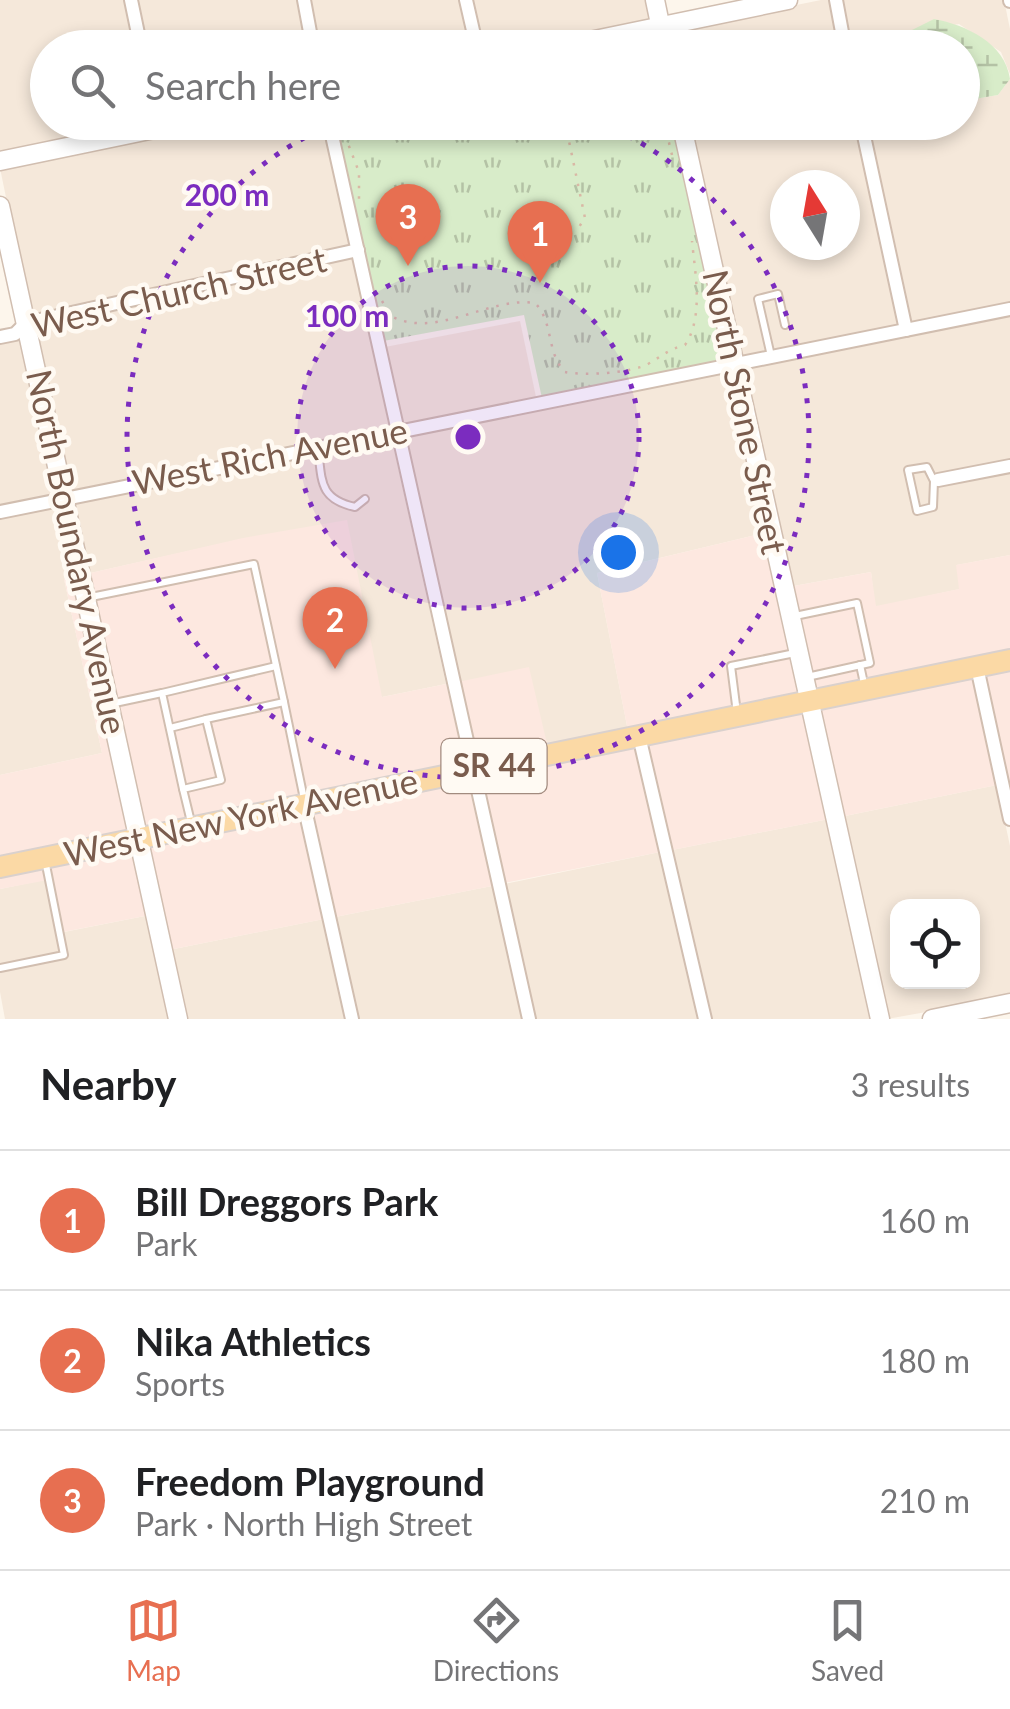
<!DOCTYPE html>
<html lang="en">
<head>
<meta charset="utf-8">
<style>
	body { margin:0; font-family:Lato,sans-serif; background:#f2f2f2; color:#202124 }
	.controls { position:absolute; right:30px; bottom:30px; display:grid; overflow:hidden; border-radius:20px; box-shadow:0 5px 15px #0003 }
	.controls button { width:90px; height:90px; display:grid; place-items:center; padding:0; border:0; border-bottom:2px solid #e0e0e0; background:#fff; color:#202124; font:50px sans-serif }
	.compass { position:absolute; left:770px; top:170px; width:90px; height:90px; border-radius:50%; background:#fff; box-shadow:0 5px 15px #0003; rotate:349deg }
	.you { position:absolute; left:618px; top:552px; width:35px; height:35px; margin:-25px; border:8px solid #fff; border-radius:50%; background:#1a73e8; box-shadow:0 0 0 15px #1a73e833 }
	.badge { display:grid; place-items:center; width:65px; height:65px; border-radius:50%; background:#e76f51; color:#fff; font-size:32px; font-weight:700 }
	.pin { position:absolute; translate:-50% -82px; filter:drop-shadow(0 2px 5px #0008) }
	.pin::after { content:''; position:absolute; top:52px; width:35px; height:30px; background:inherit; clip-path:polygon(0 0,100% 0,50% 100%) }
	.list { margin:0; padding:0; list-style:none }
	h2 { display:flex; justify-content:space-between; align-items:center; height:130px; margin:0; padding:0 40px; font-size:42px }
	h2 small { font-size:32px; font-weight:400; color:#757577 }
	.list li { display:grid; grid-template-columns:65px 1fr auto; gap:30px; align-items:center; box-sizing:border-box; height:140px; padding:0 40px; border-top:2px solid #e0e0e0 }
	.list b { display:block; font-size:38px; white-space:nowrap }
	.list p { margin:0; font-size:32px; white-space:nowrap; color:#757577 }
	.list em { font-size:32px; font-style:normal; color:#757577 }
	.icon { flex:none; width:55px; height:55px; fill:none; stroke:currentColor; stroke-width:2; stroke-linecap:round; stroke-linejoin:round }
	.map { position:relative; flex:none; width:1010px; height:1019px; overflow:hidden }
	.search { position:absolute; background:#fff; box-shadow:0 5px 15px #0003; left:30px; right:30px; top:30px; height:110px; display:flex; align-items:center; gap:25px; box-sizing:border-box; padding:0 35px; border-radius:55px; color:#757577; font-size:38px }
	.sheet { height:550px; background:#fff }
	nav { display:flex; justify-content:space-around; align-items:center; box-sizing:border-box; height:140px; border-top:2px solid #e0e0e0; background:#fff; font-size:28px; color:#757577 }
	nav a { display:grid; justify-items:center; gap:5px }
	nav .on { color:#e76f51 }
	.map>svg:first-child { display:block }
	.residential { fill:#f5e8da; fill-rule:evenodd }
	.commercial { fill:#fde8e0 }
	.grass { fill:url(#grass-tufts) }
	.wetland { fill:url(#wetland-marsh) }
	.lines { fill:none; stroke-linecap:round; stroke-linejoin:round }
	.service-casing { stroke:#d1beb0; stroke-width:10 }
	.minor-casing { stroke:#d1beb0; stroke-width:16 }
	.tertiary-casing { stroke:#d1beb0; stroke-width:21 }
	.primary-casing { stroke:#dad1cd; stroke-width:24 }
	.path { stroke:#d9b8a5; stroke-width:2.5; stroke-dasharray:2.5 8; stroke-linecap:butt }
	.service { stroke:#fff; stroke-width:6 }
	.minor { stroke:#fff; stroke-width:12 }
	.tertiary { stroke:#fff; stroke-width:18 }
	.primary { stroke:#fbd9a5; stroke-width:20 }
	.ring { fill:none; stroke:#7b2cbf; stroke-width:5; stroke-dasharray:5 10 }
	.labels { text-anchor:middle; stroke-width:9; stroke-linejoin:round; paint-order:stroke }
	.shield { fill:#fffaf3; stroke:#a28b7f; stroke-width:2.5 }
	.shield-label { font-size:32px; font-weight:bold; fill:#7a5c4d }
	.street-label { font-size:35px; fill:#7a5c4d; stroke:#fffaf3 }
	.centre { fill:#7b2cbf; stroke:#fffaf3; stroke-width:5 }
	.ring-label { font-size:30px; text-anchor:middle; font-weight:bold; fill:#7b2cbf; stroke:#fffaf3; stroke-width:9; stroke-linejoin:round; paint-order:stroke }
</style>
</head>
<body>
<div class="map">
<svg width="1010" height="1019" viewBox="0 0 1010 1019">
	<defs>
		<pattern id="grass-tufts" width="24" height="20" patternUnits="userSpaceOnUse" patternTransform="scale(2.5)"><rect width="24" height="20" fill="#d8ecc9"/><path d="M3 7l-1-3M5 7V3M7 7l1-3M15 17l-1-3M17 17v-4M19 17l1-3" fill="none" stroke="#b4c2a5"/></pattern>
		<pattern id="wetland-marsh" width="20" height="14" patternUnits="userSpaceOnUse" patternTransform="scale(2.5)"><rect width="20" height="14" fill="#d8ecc9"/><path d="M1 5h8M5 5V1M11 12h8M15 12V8" fill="none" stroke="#b4c2a5"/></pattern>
	</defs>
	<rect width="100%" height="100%" fill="#fdf6ec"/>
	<g class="residential">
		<path d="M 0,0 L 125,0 L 135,47 L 48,48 L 48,122 L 152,122 L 0,154 Z"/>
		<path d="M 137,0 L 298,0 L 307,47 L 147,47 Z"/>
		<path d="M 310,0 L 460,0 L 471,47 L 319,47 Z"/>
		<path d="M 472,0 L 649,0 L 654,21 L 524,47 L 483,47 Z"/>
		<path d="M 821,0 L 830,0 L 840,47 L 671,47 L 668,31 Z"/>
		<path d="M 842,0 L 1004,0 L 1010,29 L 1010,74 L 1001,52 L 959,24 L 903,35 L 896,47 L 851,47 Z"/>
		<path d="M 1010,79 L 1010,302 L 911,323 L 867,123 L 962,122 L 963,107 L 969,100 L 998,95 Z"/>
		<path d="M 220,123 L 323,123 L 351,245 L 30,315 L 0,168 Z"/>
		<path d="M 687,123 L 855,123 L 899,325 L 737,357 ZM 785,185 L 845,185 L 845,245 L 785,245 Z"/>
		<path d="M 354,258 L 389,427 L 67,491 L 33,328 Z"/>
		<path d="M 1010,315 L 1010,459 L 931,474 L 934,487 L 1010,473 L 1010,555 L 957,565 L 960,589 L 875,607 L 871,572 L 788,587 L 740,370 Z"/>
		<path d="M 520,321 L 536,397 L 401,424 L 385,347 Z"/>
		<path d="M 22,335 L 56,494 L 0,505 L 0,343 L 16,340 Z"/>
		<path d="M 729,372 L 764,533 L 597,573 L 628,731 L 548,748 L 458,682 L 403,437 Z"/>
		<path d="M 392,440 L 446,684 L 382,697 L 242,539 L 86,574 L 70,504 Z"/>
		<path d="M 59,506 L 74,576 L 64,579 L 102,753 L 0,775 L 0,519 Z"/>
		<path d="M 997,785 L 1010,846 L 1010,997 L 887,1019 L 840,817 ZM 898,906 L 972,906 L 972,982 L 898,982 Z"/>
		<path d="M 829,819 L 875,1019 L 711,1019 L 672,850 Z"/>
		<path d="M 660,852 L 699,1019 L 535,1019 L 504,884 Z"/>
		<path d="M 53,878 L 64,932 L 150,915 L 172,1019 L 5,1019 L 0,992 L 0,889 Z"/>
		<path d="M 492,886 L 523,1019 L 358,1019 L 335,917 Z"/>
		<path d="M 324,919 L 346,1019 L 184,1019 L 169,950 Z"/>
	</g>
	<g class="commercial">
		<path d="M 347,520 L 382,697 L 446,684 L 465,765 L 143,832 L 86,574 L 243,538 Z"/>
		<path d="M 764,533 L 801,696 L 628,731 L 597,573 Z"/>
		<path d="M 1010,555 L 1010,653 L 812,694 L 788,587 L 871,572 L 876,606 L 959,589 L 956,565 Z"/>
		<path d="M 74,576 L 132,834 L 0,861 L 0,775 L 102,753 L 64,579 Z"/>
		<path d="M 529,667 L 548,748 L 476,763 L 458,682 Z"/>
		<path d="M 1010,667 L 1010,783 L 1008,783 L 984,672 Z"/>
		<path d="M 973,674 L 997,785 L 840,817 L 815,707 Z"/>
		<path d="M 803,709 L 829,819 L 672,850 L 646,741 Z"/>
		<path d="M 635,743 L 660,852 L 504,883 L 479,776 Z"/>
		<path d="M 467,778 L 492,886 L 335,917 L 311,811 Z"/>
		<path d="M 300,813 L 324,919 L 169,950 L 146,845 Z"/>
		<path d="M 135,847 L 150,915 L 63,932 L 53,879 L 0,889 L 0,874 Z"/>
	</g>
	<path class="grass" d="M 329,123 L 681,123 L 733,365 L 543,403 L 524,315 L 378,342 Z"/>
	<path class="wetland" d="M 934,19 C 966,25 1005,43 1010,79 L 998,95 L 969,100 L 963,107 L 962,48 L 896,47 L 902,35 Z"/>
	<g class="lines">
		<defs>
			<g id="service">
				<path d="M 771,356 L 758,299 L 778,294 L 785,325"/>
				<path d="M 318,449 C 322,481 319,499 355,507 L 365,499"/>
				<path d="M 934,481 L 927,467 L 908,470 L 917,511 L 933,507 L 934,481 L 936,480"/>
				<path d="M 86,598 L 254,564 L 284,702 L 206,719 L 221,780 L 183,789 L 191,822"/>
				<path d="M 795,616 L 857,603 L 870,663 L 807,677"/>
				<path d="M 860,665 L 865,688"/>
				<path d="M 284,702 L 304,799"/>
				<path d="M 110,704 L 162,693"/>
				<path d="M 737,713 L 731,666 L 795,653"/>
				<path d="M 170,728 L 206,719"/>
				<path d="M 183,789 L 162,693 L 276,666"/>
				<path d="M 0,968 L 64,955 L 45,860"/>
			</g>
			<g id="minor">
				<path d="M 131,0 L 141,48"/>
				<path d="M 304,0 L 313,48"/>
				<path d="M 466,0 L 477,48"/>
				<path d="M 836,0 L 845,48"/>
				<path d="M 1010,0 L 1010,1"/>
				<path d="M 329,122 L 529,1019"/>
				<path d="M 861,122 L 906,330"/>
				<path d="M 0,337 L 15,334 L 26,323 L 358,250"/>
				<path d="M 938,480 L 1010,466"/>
				<path d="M 0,512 L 1010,309"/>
				<path d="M 977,667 L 1010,819"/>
				<path d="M 639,736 L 705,1019"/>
				<path d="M 304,805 L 352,1019"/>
			</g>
			<g id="tertiary">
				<path d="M 655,0 L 665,48"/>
				<path d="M 556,48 L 788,0"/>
				<path d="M 681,122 L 880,1019"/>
				<path d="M 0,161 L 188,122"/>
				<path d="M 0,206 L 178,1019"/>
				<path d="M 932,1019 L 1010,1003"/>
			</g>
			<path id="primary" d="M 0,867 L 1010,660"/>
		</defs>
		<use href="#service" class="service-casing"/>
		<use href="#minor" class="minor-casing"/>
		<use href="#tertiary" class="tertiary-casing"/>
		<use href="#primary" class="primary-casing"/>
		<g class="path">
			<path d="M 565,122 L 585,218 L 577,230"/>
			<path d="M 664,122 L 672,155"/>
			<path d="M 345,136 L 359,172 L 359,201"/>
			<path d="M 382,301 L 391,316 C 436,340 489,296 535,303 C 554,322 546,353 565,372 C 583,376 632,373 648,364 C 662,356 669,349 685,345 C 704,317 695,273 692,241"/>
		</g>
		<use href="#service" class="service"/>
		<use href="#minor" class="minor"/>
		<use href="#tertiary" class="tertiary"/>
		<use href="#primary" class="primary"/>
	</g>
	<circle cx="468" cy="437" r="171" fill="#7b2cbf" fill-opacity=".12"/>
	<g class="ring">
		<circle cx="468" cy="437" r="171"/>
		<path d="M601 123A341 341 0 1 1 335 123"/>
	</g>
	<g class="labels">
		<rect class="shield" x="441.5" y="739" width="105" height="54" rx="8"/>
		<g class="shield-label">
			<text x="494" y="777">SR 44</text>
		</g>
		<g class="street-label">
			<text transform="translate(179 293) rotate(-13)" y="12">West Church Street</text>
			<text transform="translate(744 412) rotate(78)" y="12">North Stone Street</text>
			<text transform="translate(270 457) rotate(-11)" y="12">West Rich Avenue</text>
			<text transform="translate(76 552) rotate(78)" y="12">North Boundary Avenue</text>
			<text transform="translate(241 818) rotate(-12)" y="12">West New York Avenue</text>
		</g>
	</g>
	<circle cx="468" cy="437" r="15" class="centre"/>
	<g class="ring-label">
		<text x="227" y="206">200 m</text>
		<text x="347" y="327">100 m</text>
	</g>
</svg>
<div class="controls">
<button><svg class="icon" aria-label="locate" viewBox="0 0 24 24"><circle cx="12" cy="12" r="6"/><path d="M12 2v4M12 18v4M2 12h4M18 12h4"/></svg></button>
</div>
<svg class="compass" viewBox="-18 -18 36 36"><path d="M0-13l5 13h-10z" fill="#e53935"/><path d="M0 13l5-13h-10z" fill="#757577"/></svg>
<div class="you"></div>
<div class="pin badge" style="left:540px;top:283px">1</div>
<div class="pin badge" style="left:335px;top:669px">2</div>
<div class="pin badge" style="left:408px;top:266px">3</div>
<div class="search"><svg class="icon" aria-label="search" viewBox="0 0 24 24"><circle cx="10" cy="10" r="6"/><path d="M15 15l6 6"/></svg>Search here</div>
</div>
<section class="sheet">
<h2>Nearby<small>3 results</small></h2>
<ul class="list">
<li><span class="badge">1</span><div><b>Bill Dreggors Park</b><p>Park</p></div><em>160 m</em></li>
<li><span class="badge">2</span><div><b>Nika Athletics</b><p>Sports</p></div><em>180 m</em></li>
<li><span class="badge">3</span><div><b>Freedom Playground</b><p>Park · North High Street</p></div><em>210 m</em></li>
</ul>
</section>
<nav>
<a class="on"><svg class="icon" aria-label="map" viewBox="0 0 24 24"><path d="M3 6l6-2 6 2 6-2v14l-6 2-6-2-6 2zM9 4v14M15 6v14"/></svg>Map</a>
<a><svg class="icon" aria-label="directions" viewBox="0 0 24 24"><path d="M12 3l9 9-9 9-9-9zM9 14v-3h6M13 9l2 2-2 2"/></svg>Directions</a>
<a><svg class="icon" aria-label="saved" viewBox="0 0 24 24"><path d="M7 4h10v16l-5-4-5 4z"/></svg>Saved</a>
</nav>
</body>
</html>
